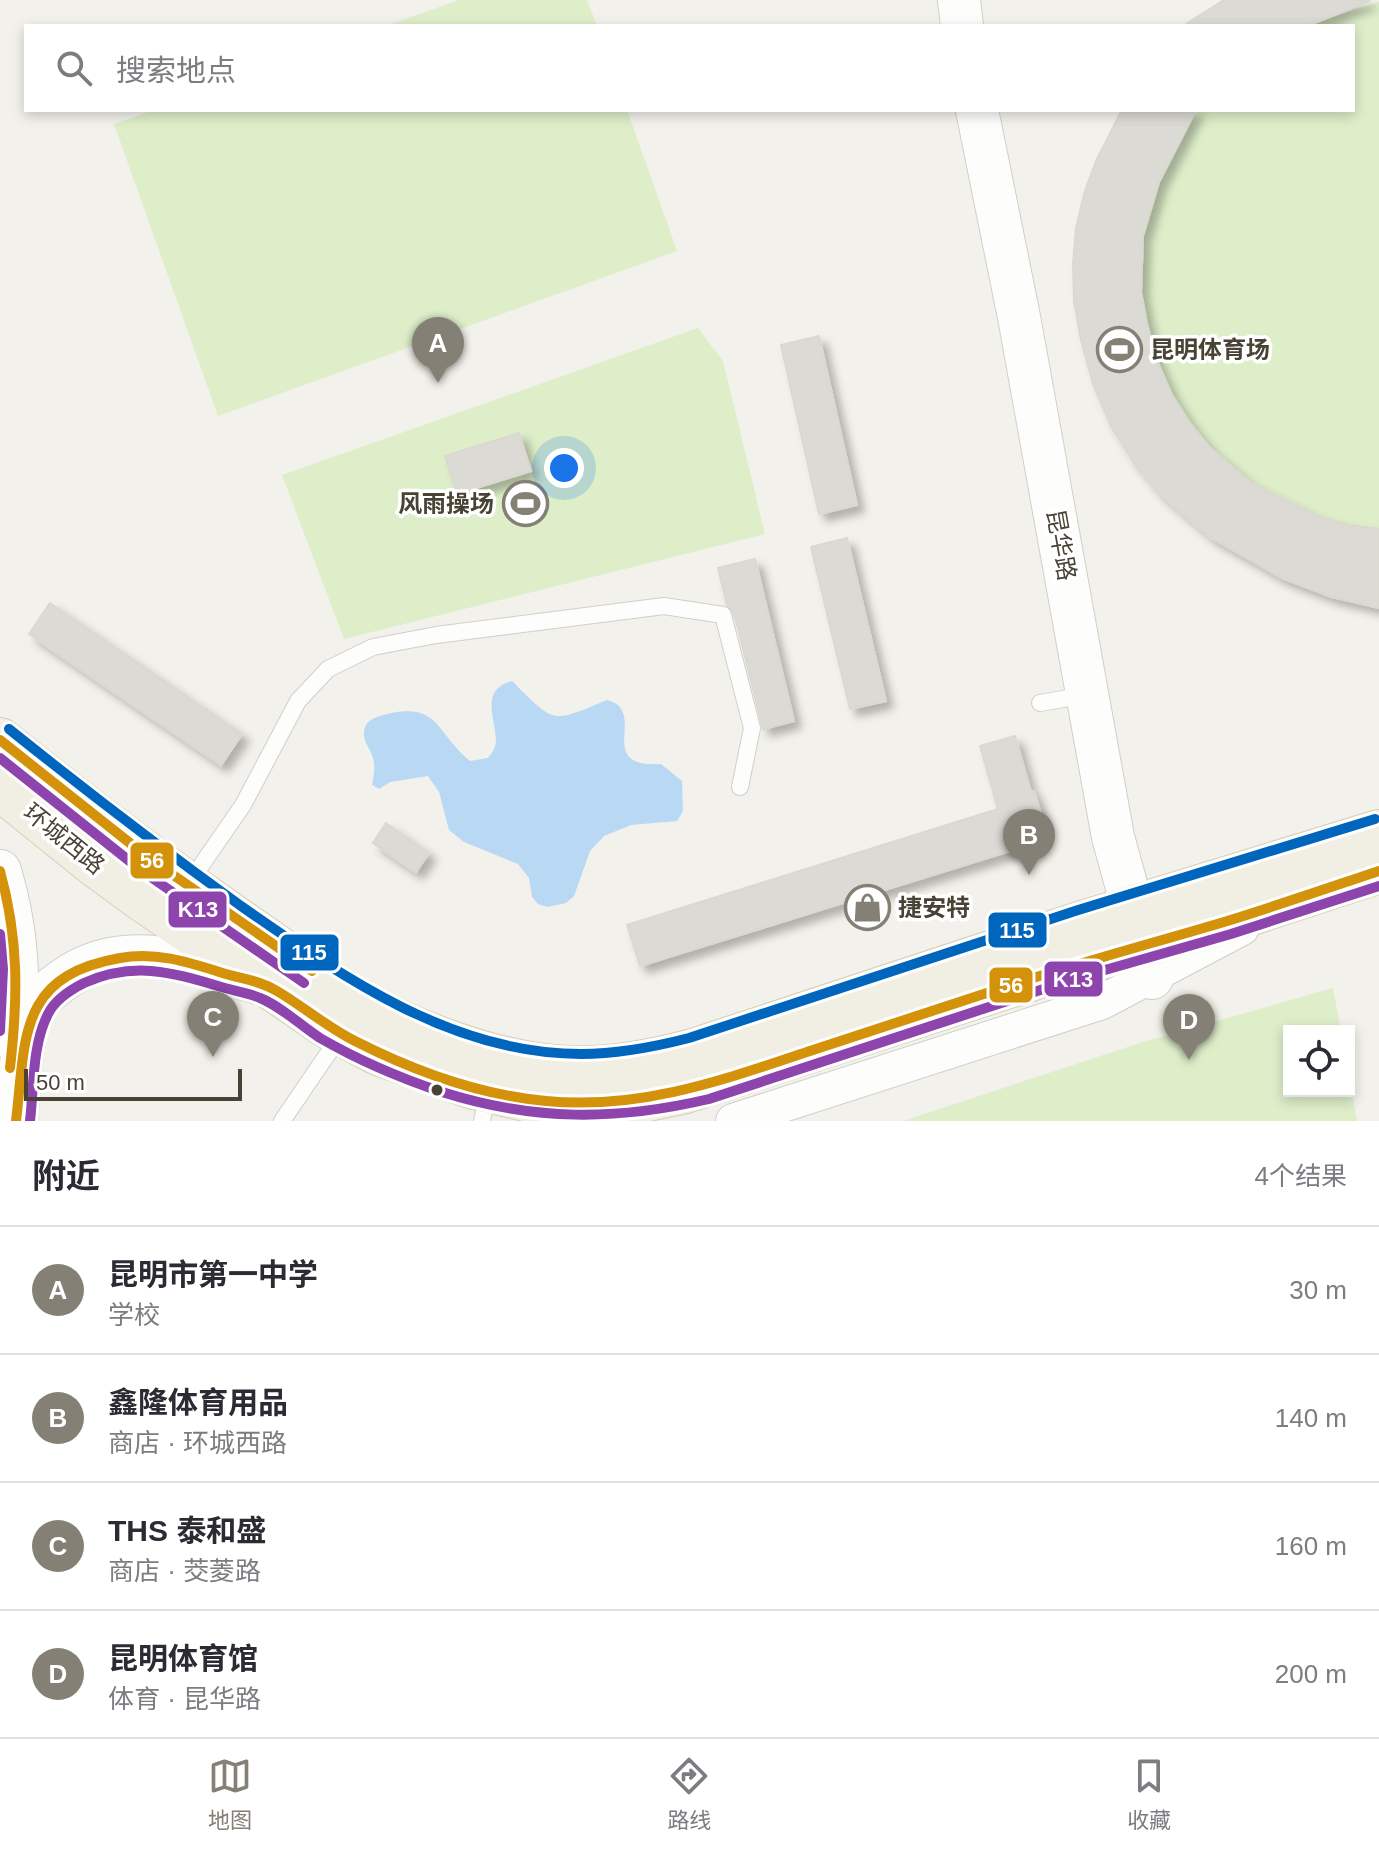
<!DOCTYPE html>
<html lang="zh">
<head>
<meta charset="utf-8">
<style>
	body { margin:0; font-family:Helvetica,"Noto Sans SC",sans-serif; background:#f2f2f3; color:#2b2b33 }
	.controls { position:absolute; right:24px; bottom:24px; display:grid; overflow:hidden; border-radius:0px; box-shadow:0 4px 12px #0003 }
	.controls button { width:72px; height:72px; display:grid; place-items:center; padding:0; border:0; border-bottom:2px solid #e1e1e2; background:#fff; color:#2b2b33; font:40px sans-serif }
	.scale { position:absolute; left:24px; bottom:20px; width:218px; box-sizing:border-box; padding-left:8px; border:4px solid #494336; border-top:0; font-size:22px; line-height:28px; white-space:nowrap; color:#494336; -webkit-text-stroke:6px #fff; paint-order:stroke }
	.you { position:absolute; left:564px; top:468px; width:28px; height:28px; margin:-20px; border:6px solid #fff; border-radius:50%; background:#1a73e8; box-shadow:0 0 0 12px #1a73e833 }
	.badge { display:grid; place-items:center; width:52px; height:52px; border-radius:50%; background:#848075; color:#fff; font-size:26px; font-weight:700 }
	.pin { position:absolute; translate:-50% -66px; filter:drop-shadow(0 2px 4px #0008) }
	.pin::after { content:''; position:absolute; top:42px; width:28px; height:24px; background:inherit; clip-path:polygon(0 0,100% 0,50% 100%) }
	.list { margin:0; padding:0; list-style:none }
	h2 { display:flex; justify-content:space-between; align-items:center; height:104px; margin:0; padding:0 32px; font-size:34px }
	h2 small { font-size:26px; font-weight:400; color:#7c7c81 }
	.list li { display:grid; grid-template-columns:52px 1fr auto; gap:24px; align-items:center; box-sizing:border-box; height:128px; padding:0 32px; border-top:2px solid #e1e1e2 }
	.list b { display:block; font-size:30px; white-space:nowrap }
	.list p { margin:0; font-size:26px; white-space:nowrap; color:#7c7c81 }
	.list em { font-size:26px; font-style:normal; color:#7c7c81 }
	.icon { flex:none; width:44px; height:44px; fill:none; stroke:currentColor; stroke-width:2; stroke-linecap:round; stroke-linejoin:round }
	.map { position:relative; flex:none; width:1379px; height:1121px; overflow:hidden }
	.search { position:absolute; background:#fff; box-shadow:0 4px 12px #0003; left:24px; right:24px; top:24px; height:88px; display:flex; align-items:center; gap:20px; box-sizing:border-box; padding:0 28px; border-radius:0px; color:#7c7c81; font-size:30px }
	.sheet { height:616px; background:#fff }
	nav { display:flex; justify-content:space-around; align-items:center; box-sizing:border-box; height:112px; border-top:2px solid #e1e1e2; background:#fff; font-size:22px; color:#7c7c81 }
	nav a { display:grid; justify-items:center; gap:4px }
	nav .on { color:#848075 }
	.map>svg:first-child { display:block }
	.green { fill:#ddeec9 }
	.water { fill:#b9d8f3 }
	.building { fill:#dcdad4; stroke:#dad8d1; stroke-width:2; filter:url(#shadow) }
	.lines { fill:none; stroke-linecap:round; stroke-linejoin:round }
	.service-casing { stroke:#d0cfc9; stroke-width:18 }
	.minor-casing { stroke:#d0cfc9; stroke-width:36 }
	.tertiary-casing { stroke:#d0cfc9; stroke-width:44 }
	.primary-casing { stroke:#d6cfb7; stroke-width:46 }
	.service { stroke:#fdfdfc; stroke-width:16 }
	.minor { stroke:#fdfdfc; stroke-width:34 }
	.tertiary { stroke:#fdfdfc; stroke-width:42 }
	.primary { stroke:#f1eee4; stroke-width:44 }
	.bus-1-casing { stroke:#fff; stroke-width:16 }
	.bus-2-casing { stroke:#fff; stroke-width:16 }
	.bus-3-casing { stroke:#fff; stroke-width:16 }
	.bus-1 { stroke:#d4920b; stroke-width:10 }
	.bus-2 { stroke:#8e44ad; stroke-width:10 }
	.bus-3 { stroke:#0065bd; stroke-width:10 }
	.bus-dot { fill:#494336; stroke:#fff; stroke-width:3 }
	.labels { text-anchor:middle; stroke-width:7; stroke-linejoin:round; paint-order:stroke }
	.poi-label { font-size:24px; font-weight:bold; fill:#494336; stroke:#fff; text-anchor:start }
	.street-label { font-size:24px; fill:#494336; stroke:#fff }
	.line-badge { stroke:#fff; stroke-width:3 }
	.badge-label { font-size:22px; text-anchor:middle; font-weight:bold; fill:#fff }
</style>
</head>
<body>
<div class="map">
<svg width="1379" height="1121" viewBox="0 0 1379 1121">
	<defs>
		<filter id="shadow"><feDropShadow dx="7" dy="7" stdDeviation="4" flood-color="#0004"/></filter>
	</defs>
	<rect width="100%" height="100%" fill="#f2f1eb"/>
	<g class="green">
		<path d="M 459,0 L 587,0 L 597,26 L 386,26 Z"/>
		<path d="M 1379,2 L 1379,529 C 1234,514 1122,385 1143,237 C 1149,193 1172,146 1198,110 L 1353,110 L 1353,26 L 1307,26 Z"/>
		<path d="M 153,110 L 627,110 L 677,251 L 218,416 L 114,124 Z"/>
		<path d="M 698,328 L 723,361 L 765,534 L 344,639 L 282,475 Z"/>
		<path d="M 1333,988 L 1341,1031 L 1289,1031 L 1289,1091 L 1349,1091 L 1349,1077 L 1357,1121 L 903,1121 L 1140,1043 Z"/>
	</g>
	<path class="water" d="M 512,681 C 556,725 551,723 607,700 C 650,711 592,768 661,764 L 682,781 L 683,811 L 677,821 L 631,825 L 604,836 L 590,851 L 574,896 L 566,903 L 547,907 L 538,904 L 532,897 L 529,878 L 518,864 L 464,842 L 449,830 L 439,792 L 428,776 L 390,782 L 379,789 L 372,785 C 374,775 376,765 372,755 C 369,747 363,741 364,732 C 365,722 371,719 380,716 C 440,699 434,732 470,761 L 488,758 C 492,753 496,747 496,741 C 496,720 479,690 512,681 Z"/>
	<g class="building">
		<path d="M 1224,0 L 1369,0 L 1369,1 L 1307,26 L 1183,26 Z"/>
		<path d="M 1122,110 L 1196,110 L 1159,182 L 1143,236 L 1141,292 L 1147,324 L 1157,361 L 1172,395 L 1190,423 L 1210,448 L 1252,484 L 1320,517 L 1349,525 L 1379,529 L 1379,608 L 1332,597 L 1282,578 L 1210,537 L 1159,493 L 1134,463 L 1111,426 L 1093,384 L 1081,340 L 1074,301 L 1073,264 L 1076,228 L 1084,194 L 1096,161 Z"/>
		<path d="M 819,336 L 857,505 L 819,514 L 781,345 Z"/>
		<path d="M 519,433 L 531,471 L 457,494 L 445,456 Z"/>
		<path d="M 847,538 L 886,701 L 850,709 L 811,547 Z"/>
		<path d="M 755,559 L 794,721 L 763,729 L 734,612 L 727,605 L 718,568 Z"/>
		<path d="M 50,603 L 242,734 L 221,765 L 29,634 Z"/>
		<path d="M 1015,736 L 1031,792 L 1034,791 L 1042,817 L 1026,822 L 1033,844 L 640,966 L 627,925 L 998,809 L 980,746 Z"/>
		<path d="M 386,823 L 429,853 L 416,872 L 373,843 Z"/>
	</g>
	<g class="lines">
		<defs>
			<g id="service">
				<path d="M 1040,703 L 1086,695"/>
				<path d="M 189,883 L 243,805 L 298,701 L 328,669 L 373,647 L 436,635 L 664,606 L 723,615 L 752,728 L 740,787"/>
				<path d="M 282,1121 L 340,1036"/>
				<path d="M 482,1121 L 488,1092"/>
			</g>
			<path id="minor" d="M 733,1121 L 1102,1002 L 1242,928"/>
			<g id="tertiary">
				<path d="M 959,0 L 962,26"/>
				<path d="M 977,110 L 1019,317 L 1113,837 L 1152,978"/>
				<path d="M 0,871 C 17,928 21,980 13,1039"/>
				<path d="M 16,1121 C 20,1088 19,1035 36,1006 C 42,996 53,987 63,980 C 124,935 193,964 258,983"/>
			</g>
			<g id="primary">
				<path d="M 0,740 C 81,806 160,866 246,926 C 279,948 312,973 346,994 C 407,1031 496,1065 568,1068 C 611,1070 652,1062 693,1051 L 1079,924 L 1379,832"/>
				<path d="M 0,788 L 97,866 L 138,896 L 326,1025 L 378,1053 L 474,1087 L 534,1101 L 592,1105 L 643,1100 L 682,1092 L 1073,965 L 1227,921 L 1379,871"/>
			</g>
		</defs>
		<use href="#service" class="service-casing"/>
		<use href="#minor" class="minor-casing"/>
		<use href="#tertiary" class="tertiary-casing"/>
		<use href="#primary" class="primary-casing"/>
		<use href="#service" class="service"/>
		<use href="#minor" class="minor"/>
		<use href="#tertiary" class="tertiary"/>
		<use href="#primary" class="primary"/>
		<defs>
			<g id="bus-1">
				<path d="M 0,740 L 150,859 L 312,971"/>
				<path d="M 0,871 C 19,940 18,997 10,1068"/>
				<path d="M 16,1121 C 26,1037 18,976 120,958 C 157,951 191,963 226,974 C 243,979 261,981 277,991 C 304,1007 327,1027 355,1041 C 414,1071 480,1095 546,1101 C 640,1110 723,1080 810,1051 C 874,1030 938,1009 1002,988 C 1075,964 1150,944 1224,922 C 1276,906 1328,888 1379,871"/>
			</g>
			<g id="bus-2">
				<path d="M 0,758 L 142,871 L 304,983"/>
				<path d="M 0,934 L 3,969 L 0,1031"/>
				<path d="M 30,1121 C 34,1087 32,1045 48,1014 C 55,1000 70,990 84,983 C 136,960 173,973 225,988 C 236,991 249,993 260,998 C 282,1007 300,1025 320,1038 C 358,1060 400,1078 442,1092 C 534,1121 615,1121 709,1099 L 1077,978 L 1231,934 L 1379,886"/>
			</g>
			<path id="bus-3" d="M 9,729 C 85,790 162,849 241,906 C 343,977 452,1054 581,1054 C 618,1054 654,1047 689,1038 L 1075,911 L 1375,819"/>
		</defs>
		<use href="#bus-1" class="bus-1-casing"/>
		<use href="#bus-2" class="bus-2-casing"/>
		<use href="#bus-3" class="bus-3-casing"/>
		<use href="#bus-1" class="bus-1"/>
		<use href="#bus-2" class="bus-2"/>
		<use href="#bus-3" class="bus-3"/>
	</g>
	<defs>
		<symbol id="stadium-ring" viewBox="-11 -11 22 22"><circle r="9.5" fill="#fff" stroke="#848075" stroke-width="1.5"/><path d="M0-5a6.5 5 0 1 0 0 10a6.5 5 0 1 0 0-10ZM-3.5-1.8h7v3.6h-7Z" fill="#848075"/></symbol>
		<symbol id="shop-ring" viewBox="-11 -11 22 22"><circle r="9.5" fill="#fff" stroke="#848075" stroke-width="1.5"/><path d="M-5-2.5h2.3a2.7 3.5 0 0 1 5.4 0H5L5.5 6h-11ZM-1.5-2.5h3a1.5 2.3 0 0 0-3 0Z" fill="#848075"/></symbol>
	</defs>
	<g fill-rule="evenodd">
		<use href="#stadium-ring" x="1094" y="324" width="51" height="51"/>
		<use href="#stadium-ring" x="500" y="478" width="51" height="51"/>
		<use href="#shop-ring" x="842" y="882" width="51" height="51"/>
	</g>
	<circle class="bus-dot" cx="437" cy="1090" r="7"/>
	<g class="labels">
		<g class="poi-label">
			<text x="1150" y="358">昆明体育场</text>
			<text x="494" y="512" text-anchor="end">风雨操场</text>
			<text x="898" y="916">捷安特</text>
		</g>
		<g class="street-label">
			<text transform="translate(1061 545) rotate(80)" y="8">昆华路</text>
			<text transform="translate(64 839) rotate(39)" y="8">环城西路</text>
		</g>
	</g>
	<g class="line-badge">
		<rect x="129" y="841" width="46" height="39" rx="8" fill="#d4920b"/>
		<rect x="167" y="890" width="61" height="39" rx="8" fill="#8e44ad"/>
		<rect x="987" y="911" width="61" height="38" rx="8" fill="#0065bd"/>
		<rect x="279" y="933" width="61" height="39" rx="8" fill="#0065bd"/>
		<rect x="1043" y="960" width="61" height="38" rx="8" fill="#8e44ad"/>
		<rect x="988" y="966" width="46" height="38" rx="8" fill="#d4920b"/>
	</g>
	<g class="badge-label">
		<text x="152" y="868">56</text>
		<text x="198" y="917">K13</text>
		<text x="1017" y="938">115</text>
		<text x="309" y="960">115</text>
		<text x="1073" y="987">K13</text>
		<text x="1011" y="993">56</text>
	</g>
</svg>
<div class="controls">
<button><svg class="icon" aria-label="locate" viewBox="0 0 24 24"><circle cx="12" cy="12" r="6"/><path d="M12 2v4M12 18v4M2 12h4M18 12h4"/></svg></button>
</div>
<div class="scale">50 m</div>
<div class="you"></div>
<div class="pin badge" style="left:438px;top:383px">A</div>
<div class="pin badge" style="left:1029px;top:875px">B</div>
<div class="pin badge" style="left:213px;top:1057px">C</div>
<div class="pin badge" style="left:1189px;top:1060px">D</div>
<div class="search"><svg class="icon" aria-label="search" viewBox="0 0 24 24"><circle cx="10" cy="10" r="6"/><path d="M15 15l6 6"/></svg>搜索地点</div>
</div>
<section class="sheet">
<h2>附近<small>4个结果</small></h2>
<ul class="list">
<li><span class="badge">A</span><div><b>昆明市第一中学</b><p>学校</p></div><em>30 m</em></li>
<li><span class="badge">B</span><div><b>鑫隆体育用品</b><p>商店 · 环城西路</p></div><em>140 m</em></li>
<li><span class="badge">C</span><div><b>THS 泰和盛</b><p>商店 · 茭菱路</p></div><em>160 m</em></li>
<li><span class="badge">D</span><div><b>昆明体育馆</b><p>体育 · 昆华路</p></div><em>200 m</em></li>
</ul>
</section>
<nav>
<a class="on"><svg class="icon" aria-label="map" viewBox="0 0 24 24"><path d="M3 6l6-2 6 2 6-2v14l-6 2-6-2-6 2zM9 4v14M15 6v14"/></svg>地图</a>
<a><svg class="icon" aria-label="directions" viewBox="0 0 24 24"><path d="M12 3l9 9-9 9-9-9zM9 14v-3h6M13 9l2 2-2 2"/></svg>路线</a>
<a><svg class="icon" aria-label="saved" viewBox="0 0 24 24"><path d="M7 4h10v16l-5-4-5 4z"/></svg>收藏</a>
</nav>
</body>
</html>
